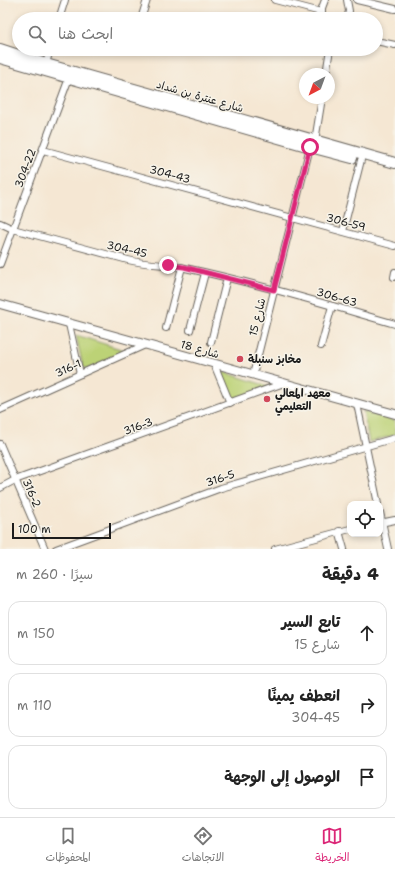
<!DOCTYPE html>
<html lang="ar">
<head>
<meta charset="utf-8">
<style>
	body { margin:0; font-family:"Shantell Sans","Playpen Sans Arabic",sans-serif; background:#f2f2f2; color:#222; direction:rtl }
	.controls { position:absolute; right:12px; bottom:12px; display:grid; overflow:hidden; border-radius:8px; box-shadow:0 2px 6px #0003 }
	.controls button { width:36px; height:36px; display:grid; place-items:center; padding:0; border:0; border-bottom:1px solid #e0e0e0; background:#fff; color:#222; font:20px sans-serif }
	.compass { position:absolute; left:299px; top:68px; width:36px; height:36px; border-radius:50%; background:#fff; box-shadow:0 2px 6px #0003; rotate:221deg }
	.scale { position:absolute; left:12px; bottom:10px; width:99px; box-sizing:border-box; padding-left:4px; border:2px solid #1c1c1c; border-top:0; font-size:11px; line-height:14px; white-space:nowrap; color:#1c1c1c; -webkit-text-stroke:3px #f7f3e8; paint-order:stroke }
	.stop { position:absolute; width:12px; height:12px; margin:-9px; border:3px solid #db2777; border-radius:50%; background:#fff }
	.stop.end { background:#db2777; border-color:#fff; box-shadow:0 1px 4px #0008 }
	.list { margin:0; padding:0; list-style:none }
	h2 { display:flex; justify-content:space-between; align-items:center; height:52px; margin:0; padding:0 16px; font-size:17px }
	h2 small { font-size:13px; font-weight:400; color:#767676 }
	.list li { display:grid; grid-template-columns:26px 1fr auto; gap:12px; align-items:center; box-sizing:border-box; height:64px; margin:0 8px 8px; padding:0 8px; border:1px solid #e0e0e0; border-radius:12px }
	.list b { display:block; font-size:15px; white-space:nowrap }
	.list p { margin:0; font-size:13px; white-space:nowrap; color:#767676 }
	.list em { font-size:13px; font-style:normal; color:#767676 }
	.icon { flex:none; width:22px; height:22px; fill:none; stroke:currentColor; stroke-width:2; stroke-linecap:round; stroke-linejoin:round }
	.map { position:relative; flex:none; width:395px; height:549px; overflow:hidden; direction:ltr }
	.search { position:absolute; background:#fff; box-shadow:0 2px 6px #0003; left:12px; right:12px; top:12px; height:44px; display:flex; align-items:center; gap:10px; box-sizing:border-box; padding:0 14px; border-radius:22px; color:#767676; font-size:15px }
	.sheet { height:268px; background:#fff }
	nav { display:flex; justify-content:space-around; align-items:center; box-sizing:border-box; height:56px; border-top:1px solid #e0e0e0; background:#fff; font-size:11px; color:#767676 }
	nav a { display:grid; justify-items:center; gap:2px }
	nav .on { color:#db2777 }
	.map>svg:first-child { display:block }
	.green { fill:#bcd276; stroke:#6c7749 }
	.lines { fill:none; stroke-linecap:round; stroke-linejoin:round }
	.minor-casing { stroke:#68635c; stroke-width:8 }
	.tertiary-casing { stroke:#68635c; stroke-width:10 }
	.primary-casing { stroke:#68635c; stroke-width:12 }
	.minor { stroke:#fff; stroke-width:6 }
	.tertiary { stroke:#fff; stroke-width:8 }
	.primary { stroke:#fff; stroke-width:10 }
	.route { stroke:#db2777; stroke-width:5 }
	.poi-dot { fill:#d1495b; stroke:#f7f3e8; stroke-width:1.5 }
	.labels { text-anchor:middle; stroke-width:3; stroke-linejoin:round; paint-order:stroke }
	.street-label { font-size:11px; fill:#1c1c1c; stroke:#f7f3e8 }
	.poi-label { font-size:11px; font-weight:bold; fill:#1c1c1c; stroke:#f7f3e8; text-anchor:start }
</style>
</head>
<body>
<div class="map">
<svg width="395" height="549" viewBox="0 0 395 549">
	<rect width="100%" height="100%" fill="#f7f3e8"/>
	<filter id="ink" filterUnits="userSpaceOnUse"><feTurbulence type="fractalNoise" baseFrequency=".025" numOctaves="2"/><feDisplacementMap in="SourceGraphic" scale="8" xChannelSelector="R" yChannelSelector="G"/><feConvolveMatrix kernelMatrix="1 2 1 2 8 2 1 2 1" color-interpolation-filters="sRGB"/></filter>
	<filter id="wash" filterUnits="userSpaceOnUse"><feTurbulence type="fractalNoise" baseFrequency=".012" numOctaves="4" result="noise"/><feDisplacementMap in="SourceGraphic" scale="16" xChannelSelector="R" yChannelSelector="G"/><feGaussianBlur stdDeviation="0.9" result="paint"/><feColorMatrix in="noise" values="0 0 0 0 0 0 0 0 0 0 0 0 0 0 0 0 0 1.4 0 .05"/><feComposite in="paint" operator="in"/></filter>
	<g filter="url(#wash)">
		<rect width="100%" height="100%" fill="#f5e7d3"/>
		<g class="green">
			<path d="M 76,335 L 127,351 L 88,369 L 83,367 Z"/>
			<path d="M 220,371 L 271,387 L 231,399 Z"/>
			<path d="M 363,411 L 395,421 L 395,435 L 369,442 Z"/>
		</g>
	</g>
	<g filter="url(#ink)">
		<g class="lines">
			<defs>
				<g id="minor">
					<path d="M 275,0 L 321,12"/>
					<path d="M 347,0 L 349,11 L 347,19"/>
					<path d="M 357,0 L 395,9"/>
					<path d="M 59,19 L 65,0"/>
					<path d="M 141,19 L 147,0"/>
					<path d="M 322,19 L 322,8 L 325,0"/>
					<path d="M 376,41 L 395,45"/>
					<path d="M 46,64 L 50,49"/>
					<path d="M 326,74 L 330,49"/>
					<path d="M 315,141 L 322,98"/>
					<path d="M 43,150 L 395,246"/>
					<path d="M 0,223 L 13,229 L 128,260 C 147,265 166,264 185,268 C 256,283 325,304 395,324"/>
					<path d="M 343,231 L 361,160"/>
					<path d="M 0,264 L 69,78"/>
					<path d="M 394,277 L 395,272"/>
					<path d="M 69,324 L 80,374"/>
					<path d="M 166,328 L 182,267"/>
					<path d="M 190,330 L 205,273"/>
					<path d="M 211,342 L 227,278"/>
					<path d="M 321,346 L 332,306"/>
					<path d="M 214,364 L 230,403"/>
					<path d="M 253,375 L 310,147"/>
					<path d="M 357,404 L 378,504"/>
					<path d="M 0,410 L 145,345"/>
					<path d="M 0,444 L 45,549"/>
					<path d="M 0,488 L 15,480 L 284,383"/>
					<path d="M 380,512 L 388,549"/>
					<path d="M 380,523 L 395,520"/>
					<path d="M 339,531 L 344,549"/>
					<path d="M 56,549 L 221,488 L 395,438"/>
					<path d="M 275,549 L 350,529"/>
				</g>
				<path id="tertiary" d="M 0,304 L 395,414"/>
				<g id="primary">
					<path d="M 0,49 L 46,64 L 395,163"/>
					<path d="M 0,58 L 310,147 L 352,158"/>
				</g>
			</defs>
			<use href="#minor" class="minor-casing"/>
			<use href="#tertiary" class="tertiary-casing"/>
			<use href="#primary" class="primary-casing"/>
			<use href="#minor" class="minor"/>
			<use href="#tertiary" class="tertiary"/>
			<use href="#primary" class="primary"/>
		</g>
	</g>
	<g class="lines" filter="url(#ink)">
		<path class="route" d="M 168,265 L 184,267 L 274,290 L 310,147"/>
	</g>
	<g class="poi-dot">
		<circle cx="240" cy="359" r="4"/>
		<circle cx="267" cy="399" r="4"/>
	</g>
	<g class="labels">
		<g class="street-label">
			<text transform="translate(200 96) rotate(16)" y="4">شارع عنترة بن شداد</text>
			<text transform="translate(25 168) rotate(-69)" y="4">304-22</text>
			<text transform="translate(170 174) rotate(15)" y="4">304-43</text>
			<text transform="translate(346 222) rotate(15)" y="4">306-59</text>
			<text transform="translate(127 249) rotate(13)" y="4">304-45</text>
			<text transform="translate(337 297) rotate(16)" y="4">306-63</text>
			<text transform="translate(257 317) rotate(-76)" y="4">شارع 15</text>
			<text transform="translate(200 349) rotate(16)" y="4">شارع 18</text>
			<text transform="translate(68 368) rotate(-24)" y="4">316-1</text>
			<text transform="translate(138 426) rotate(-20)" y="4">316-3</text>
			<text transform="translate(220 478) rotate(-18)" y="4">316-5</text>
			<text transform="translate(32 493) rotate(67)" y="4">316-2</text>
		</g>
		<g class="poi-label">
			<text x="248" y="363">مخابز سنبلة</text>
			<text x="275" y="397">معهد المعالي<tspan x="275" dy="13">التعليمي</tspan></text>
		</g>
	</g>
</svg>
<div class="controls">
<button><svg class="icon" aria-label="locate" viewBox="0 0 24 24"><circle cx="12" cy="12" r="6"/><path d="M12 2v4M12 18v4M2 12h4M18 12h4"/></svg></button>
</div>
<svg class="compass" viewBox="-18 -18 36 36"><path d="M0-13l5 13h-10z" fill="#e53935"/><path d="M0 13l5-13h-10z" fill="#767676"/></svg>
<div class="scale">100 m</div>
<div class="stop" style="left:310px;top:147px"></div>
<div class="stop end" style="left:168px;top:265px"></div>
<div class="search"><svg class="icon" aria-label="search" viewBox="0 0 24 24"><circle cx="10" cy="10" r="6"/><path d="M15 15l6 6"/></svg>ابحث هنا</div>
</div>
<section class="sheet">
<h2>4 دقيقة<small>سيرًا · 260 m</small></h2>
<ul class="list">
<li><svg class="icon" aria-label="ahead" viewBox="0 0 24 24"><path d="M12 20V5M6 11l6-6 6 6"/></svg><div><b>تابع السير</b><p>شارع 15</p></div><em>150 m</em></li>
<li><svg class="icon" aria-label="right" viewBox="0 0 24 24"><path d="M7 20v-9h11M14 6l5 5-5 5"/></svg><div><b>انعطف يمينًا</b><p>304-45</p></div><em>110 m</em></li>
<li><svg class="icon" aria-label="arrive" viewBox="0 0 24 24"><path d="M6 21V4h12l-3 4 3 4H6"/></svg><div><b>الوصول إلى الوجهة</b></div></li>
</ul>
</section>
<nav>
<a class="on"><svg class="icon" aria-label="map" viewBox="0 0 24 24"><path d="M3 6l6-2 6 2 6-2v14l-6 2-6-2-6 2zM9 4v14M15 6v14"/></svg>الخريطة</a>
<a><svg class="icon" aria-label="directions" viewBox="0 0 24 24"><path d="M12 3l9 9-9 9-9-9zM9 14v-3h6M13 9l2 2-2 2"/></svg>الاتجاهات</a>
<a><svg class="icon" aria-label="saved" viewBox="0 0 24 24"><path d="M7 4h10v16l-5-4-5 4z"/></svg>المحفوظات</a>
</nav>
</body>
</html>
